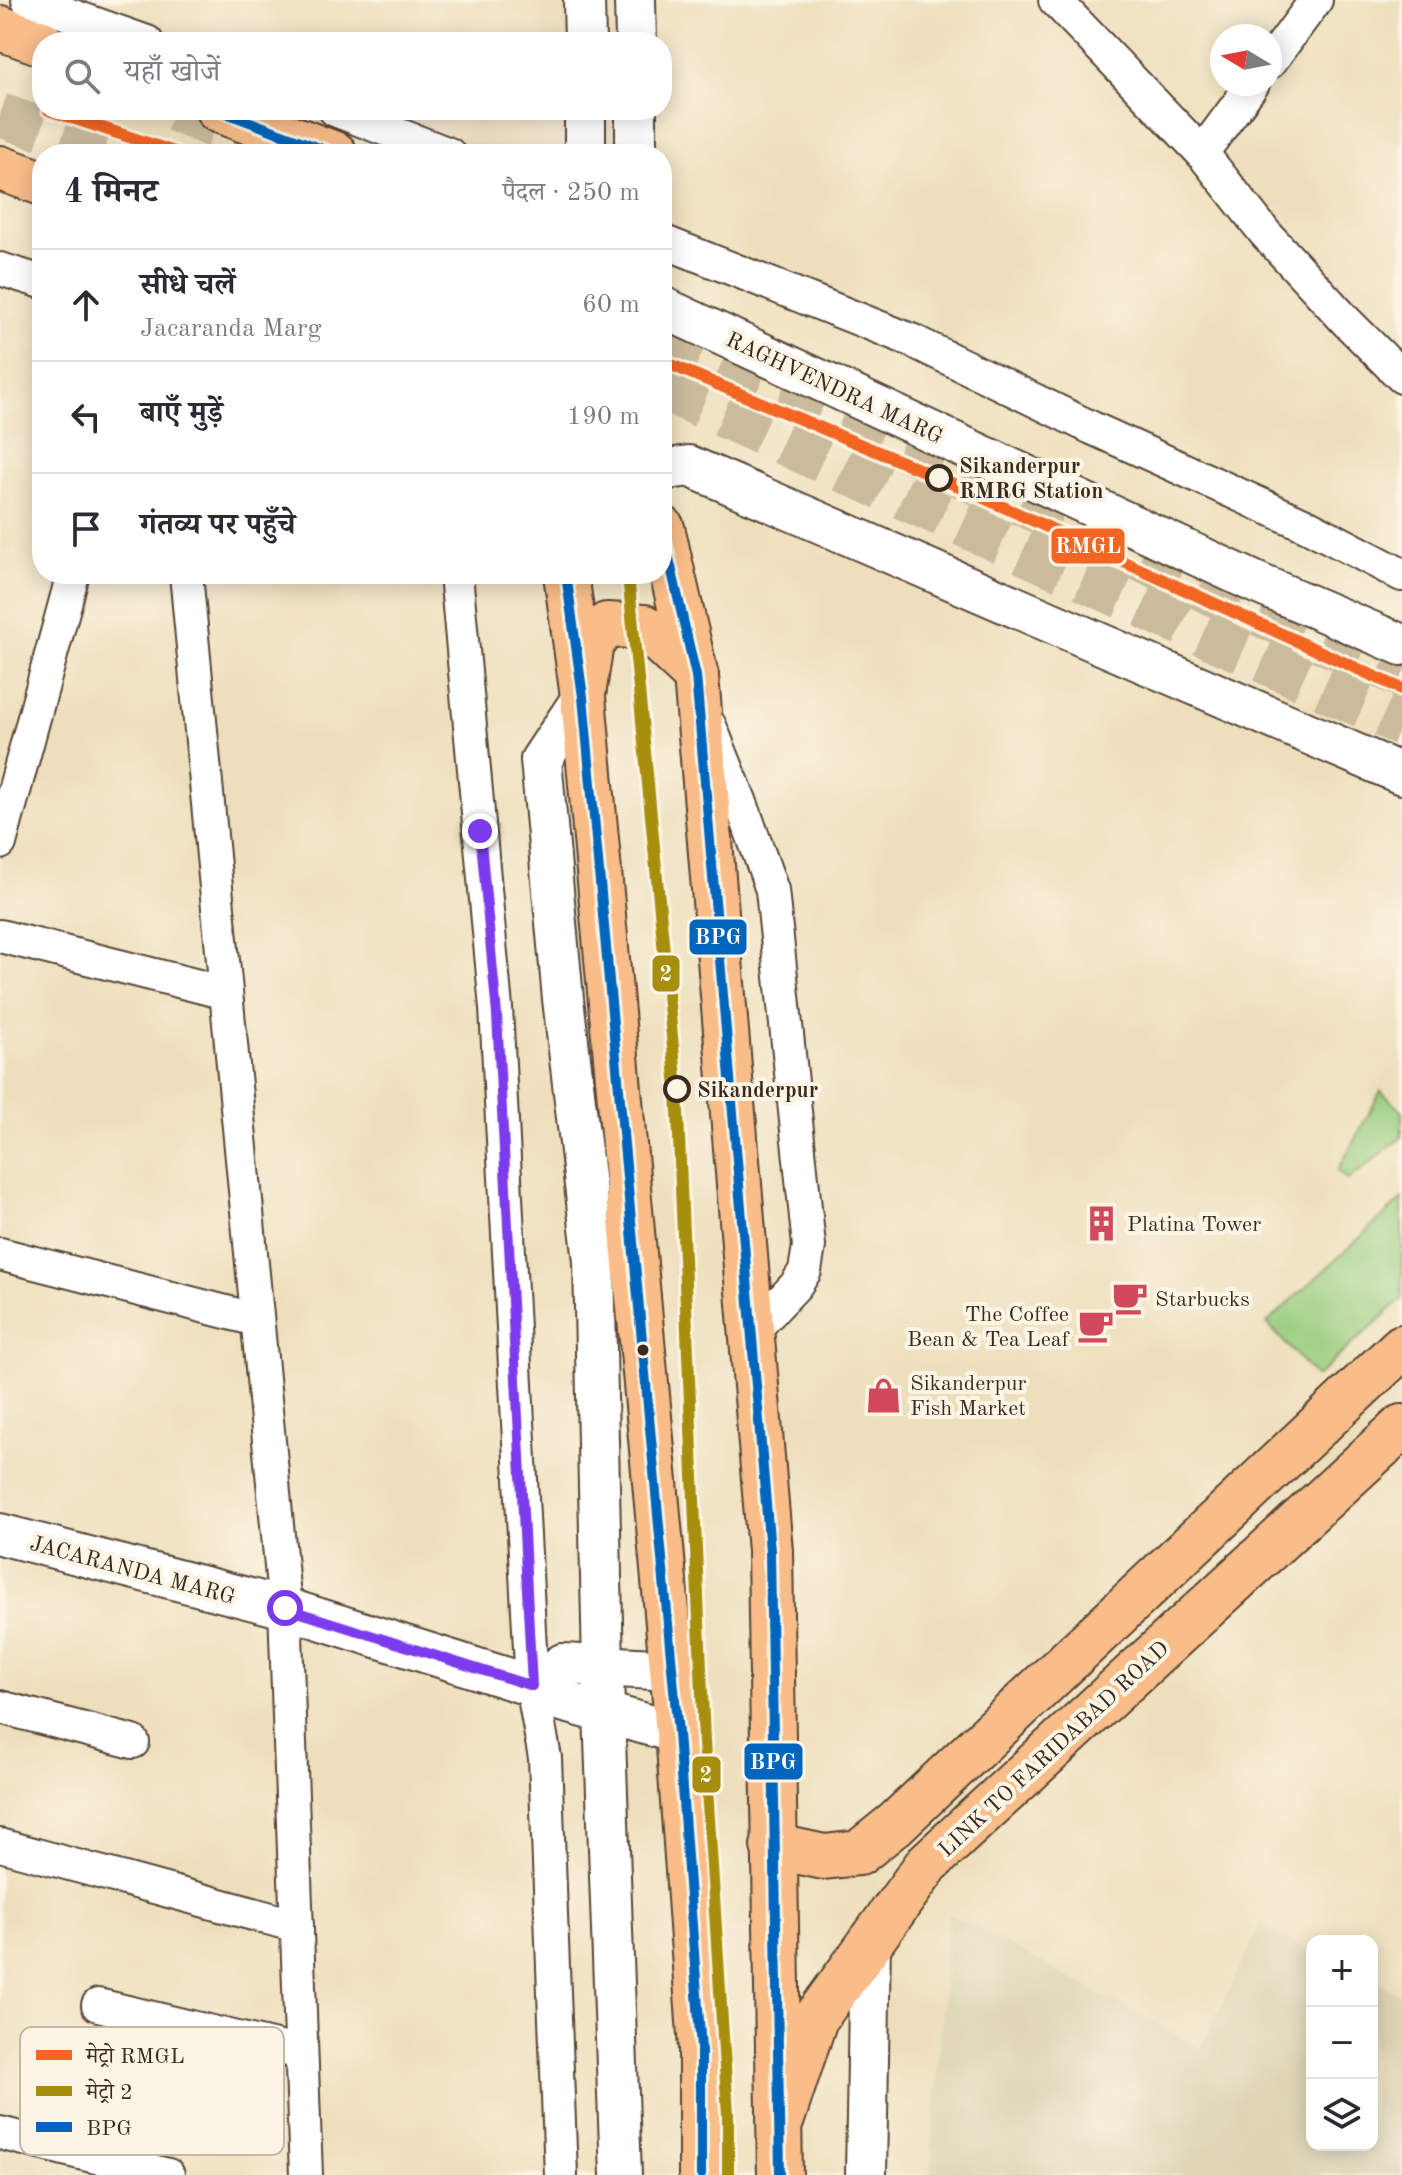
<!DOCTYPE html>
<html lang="hi">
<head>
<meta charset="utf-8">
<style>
	body { margin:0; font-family:"Old Standard TT","Noto Serif Devanagari",serif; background:#f7f7f7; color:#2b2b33 }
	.controls { position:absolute; right:24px; bottom:24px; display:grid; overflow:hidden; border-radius:16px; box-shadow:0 4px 20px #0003 }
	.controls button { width:72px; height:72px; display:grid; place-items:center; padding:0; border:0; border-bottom:2px solid #e1e1e2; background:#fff; color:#2b2b33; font:40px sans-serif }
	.compass { position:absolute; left:1210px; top:24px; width:72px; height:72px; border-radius:50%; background:#fff; box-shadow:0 4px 20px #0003; rotate:280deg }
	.stop { position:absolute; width:24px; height:24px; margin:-18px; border:6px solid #7c3aed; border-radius:50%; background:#fff }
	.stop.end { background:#7c3aed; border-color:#fff; box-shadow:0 2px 8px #0008 }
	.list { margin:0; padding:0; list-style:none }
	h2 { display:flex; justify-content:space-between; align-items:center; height:104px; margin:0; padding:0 32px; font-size:34px }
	h2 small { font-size:26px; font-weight:400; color:#7c7c81 }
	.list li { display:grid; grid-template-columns:52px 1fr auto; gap:24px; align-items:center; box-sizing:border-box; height:112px; padding:0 32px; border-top:2px solid #e1e1e2 }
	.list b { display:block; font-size:30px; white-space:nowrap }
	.list p { margin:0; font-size:26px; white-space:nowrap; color:#7c7c81 }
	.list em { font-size:26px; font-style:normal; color:#7c7c81 }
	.icon { flex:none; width:44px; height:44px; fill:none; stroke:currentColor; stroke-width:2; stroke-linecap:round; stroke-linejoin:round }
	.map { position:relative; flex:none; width:1402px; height:2175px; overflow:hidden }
	.search { position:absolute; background:#fff; box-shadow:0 4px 20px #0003; left:32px; top:32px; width:640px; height:88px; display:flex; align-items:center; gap:20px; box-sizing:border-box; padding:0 28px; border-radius:32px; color:#7c7c81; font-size:30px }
	.panel { position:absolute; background:#fff; box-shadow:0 4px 20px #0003; left:32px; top:144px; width:640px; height:440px; border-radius:32px }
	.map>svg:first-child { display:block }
	.built { fill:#ddd4b4 }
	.green { fill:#99cd7f; stroke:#6a7c4e; stroke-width:2 }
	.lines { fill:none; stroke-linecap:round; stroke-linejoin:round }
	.secondary-tunnel { stroke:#cabb9c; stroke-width:44; stroke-dasharray:44 22; stroke-linecap:butt }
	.minor-casing { stroke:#564536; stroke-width:36 }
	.tertiary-casing { stroke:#564536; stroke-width:44 }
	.primary-casing { stroke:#564536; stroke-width:48 }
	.trunk-casing { stroke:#564536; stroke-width:48 }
	.minor { stroke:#fff; stroke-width:32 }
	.tertiary { stroke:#fff; stroke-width:40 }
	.primary { stroke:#f8bd89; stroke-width:44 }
	.trunk { stroke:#f8bd89; stroke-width:44 }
	.bus-1-casing { stroke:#fcf5e5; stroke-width:16 }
	.bus-1 { stroke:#0065bd; stroke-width:10 }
	.metro-1-casing { stroke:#fcf5e5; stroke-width:18 }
	.metro-2-casing { stroke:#fcf5e5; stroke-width:18 }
	.metro-1 { stroke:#f26522; stroke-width:12 }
	.metro-2 { stroke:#a78e0e; stroke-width:12 }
	.route { stroke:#7c3aed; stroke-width:10 }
	.stop-dot { fill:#fcf5e5; stroke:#3b2a1e; stroke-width:4 }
	.bus-dot { fill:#3b2a1e; stroke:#fcf5e5; stroke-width:3 }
	.labels { text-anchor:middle; stroke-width:8; stroke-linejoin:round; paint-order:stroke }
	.street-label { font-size:22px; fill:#3b2a1e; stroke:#fcf5e5 }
	.stop-label { font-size:22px; font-weight:bold; fill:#3b2a1e; stroke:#fcf5e5; text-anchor:start }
	.poi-label { font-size:22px; fill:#3b2a1e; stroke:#fcf5e5; text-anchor:start }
	.key { fill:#fcf5e5; stroke:#c2b8a9; stroke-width:2 }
	.key-label { font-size:22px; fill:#3b2a1e }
	.line-badge { stroke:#fcf5e5; stroke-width:3 }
	.badge-label { font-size:22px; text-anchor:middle; font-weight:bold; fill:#fff }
</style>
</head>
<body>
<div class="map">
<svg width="1402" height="2175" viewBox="0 0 1402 2175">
	<rect width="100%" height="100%" fill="#fcf5e5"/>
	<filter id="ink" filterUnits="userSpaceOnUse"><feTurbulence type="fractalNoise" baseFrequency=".0125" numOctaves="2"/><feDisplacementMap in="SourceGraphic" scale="16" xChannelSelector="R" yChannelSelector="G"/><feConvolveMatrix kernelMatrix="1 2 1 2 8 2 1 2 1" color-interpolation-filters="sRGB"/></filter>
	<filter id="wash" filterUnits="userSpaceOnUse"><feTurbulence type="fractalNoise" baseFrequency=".006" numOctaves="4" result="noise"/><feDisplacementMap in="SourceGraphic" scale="32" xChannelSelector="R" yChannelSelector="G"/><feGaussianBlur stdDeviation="1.8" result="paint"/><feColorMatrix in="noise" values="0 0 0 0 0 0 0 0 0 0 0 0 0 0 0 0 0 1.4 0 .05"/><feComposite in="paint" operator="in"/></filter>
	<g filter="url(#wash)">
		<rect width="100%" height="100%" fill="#eedfbc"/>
		<path class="built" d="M 949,1913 L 1201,2048 L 1260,1926 L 1312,1951 L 1312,2145 L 1372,2145 L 1372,1980 L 1402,1995 L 1402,2175 L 930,2175 Z"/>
		<g class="green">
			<path d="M 1381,1091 L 1402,1111 L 1402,1137 L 1348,1180 L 1338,1170 Z"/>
			<path d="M 1402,1199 L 1402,1299 L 1316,1377 L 1267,1323 Z"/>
		</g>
	</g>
	<g filter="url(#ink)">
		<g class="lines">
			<g class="secondary-tunnel">
				<path d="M 175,110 L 254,143"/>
				<path d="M 0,115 L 115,154"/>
				<path d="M 662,335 L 1224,599 L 1402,676"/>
				<path d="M 662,388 L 1402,724"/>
			</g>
			<defs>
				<g id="minor">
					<path d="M 28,0 L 147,42"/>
					<path d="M 1055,0 L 1202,153 L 1265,233 L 1347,322 L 1402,377"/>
					<path d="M 1270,62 L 1316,0"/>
					<path d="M 335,110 L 449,154"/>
					<path d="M 1202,153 L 1253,84"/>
					<path d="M 662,241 L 911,340 L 1092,428 L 1310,527 L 1402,575"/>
					<path d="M 0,269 L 42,282"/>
					<path d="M 186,574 L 285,1608 L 306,2175"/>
					<path d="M 456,574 L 496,1008 L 532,1686 L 545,1758 L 561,2175"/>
					<path d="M 710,726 L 741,803 L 772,890 L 809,1246 L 805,1271 L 796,1285 L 751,1333"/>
					<path d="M 0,843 L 73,574"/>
					<path d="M 0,936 L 226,993"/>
					<path d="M 0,1254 L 257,1320"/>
					<path d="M 0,1707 L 133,1742"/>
					<path d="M 0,1845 L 297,1926"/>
					<path d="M 98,2005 L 301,2053"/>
					<path d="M 0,2133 L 168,2175"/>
				</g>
				<g id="tertiary">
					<path d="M 584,0 L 585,42"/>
					<path d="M 635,0 L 636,42"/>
					<path d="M 585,110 L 585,154"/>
					<path d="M 636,154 L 636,110"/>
					<path d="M 662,307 L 1259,584 L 1402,645"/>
					<path d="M 662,470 L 689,466 L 1402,774"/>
					<path d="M 583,697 L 541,760 L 563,999 L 594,1261 L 604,1712 L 621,2175"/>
					<path d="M 0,1534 L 285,1608 L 532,1686 L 562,1701 L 678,1733"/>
					<path d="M 532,1686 L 563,1664 L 672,1670"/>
					<path d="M 866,2175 L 870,1941"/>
				</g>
				<g id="primary">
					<path d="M 583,695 L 591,643 L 607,625 L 644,627 L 696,676"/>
					<path d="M 773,1846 L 824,1857 L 859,1853 L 895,1824 L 1402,1347"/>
					<path d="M 782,2119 L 815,2019 L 928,1863 L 1402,1427"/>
				</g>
				<g id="trunk">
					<path d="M 0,28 L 42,43"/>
					<path d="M 218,110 L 335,154"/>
					<path d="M 0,168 L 42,183"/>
					<path d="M 662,528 L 696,676 L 770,1551 L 780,2175"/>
					<path d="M 566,574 L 583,697 L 678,1733 L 701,2049 L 701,2175"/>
				</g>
			</defs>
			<use href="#minor" class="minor-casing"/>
			<use href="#tertiary" class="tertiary-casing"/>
			<use href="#primary" class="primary-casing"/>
			<use href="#trunk" class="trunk-casing"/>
			<use href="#minor" class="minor"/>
			<use href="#tertiary" class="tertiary"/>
			<use href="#primary" class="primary"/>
			<use href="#trunk" class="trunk"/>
			<defs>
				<g id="bus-1">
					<path d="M 218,110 L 335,154"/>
					<path d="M 662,528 L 696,676 L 770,1551 L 780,2175"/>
					<path d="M 566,574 L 583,697 L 678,1733 L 701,2049 L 701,2175"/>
				</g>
			</defs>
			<use href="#bus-1" class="bus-1-casing"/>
			<use href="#bus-1" class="bus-1"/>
			<defs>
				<g id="metro-1">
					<path d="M 49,110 L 180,154"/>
					<path d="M 662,361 L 940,478 L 1402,689"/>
				</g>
				<path id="metro-2" d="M 628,574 L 677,1089 L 704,1742 L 728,2114 L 728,2175"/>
			</defs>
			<use href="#metro-1" class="metro-1-casing"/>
			<use href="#metro-2" class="metro-2-casing"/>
			<use href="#metro-1" class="metro-1"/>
			<use href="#metro-2" class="metro-2"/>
		</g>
	</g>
	<g class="lines" filter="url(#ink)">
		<path class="route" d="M 285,1608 L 532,1686 L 497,1015 L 480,831"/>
	</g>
	<defs>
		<symbol id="building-bare" viewBox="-9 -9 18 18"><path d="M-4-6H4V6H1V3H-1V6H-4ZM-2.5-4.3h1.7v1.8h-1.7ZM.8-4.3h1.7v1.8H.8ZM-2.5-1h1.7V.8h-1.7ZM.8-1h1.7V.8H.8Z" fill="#d1495b" stroke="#fcf5e5" stroke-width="2.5" paint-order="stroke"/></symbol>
		<symbol id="cafe-bare" viewBox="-9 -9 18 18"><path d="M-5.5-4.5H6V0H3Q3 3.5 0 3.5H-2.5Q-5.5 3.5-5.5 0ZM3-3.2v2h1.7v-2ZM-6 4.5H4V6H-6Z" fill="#d1495b" stroke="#fcf5e5" stroke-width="2.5" paint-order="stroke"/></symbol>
		<symbol id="shop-bare" viewBox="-9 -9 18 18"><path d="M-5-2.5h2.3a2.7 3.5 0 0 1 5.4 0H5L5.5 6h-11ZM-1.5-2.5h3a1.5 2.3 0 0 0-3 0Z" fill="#d1495b" stroke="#fcf5e5" stroke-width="2.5" paint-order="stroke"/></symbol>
	</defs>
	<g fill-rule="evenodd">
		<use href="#building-bare" x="1076" y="1198" width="51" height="51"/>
		<use href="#cafe-bare" x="1104" y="1272" width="51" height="51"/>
		<use href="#cafe-bare" x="1070" y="1300" width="51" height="51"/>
		<use href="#shop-bare" x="858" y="1370" width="51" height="51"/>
	</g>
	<g class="stop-dot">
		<circle cx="939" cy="478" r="12"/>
		<circle cx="677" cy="1089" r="12"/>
	</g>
	<circle class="bus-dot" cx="643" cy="1350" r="7"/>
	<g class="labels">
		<g class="street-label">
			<text transform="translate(835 387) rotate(25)" y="8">RAGHVENDRA MARG</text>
			<text transform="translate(133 1569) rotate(15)" y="8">JACARANDA MARG</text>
			<text transform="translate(1053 1748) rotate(-43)" y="8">LINK TO FARIDABAD ROAD</text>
		</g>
		<g class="stop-label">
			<text x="959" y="473">Sikanderpur<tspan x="959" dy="25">RMRG Station</tspan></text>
			<text x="697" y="1097">Sikanderpur</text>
		</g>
		<g class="poi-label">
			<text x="1127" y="1231">Platina Tower</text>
			<text x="1155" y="1306">Starbucks</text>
			<text x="1069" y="1321" text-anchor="end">The Coffee<tspan x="1069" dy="25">Bean &amp; Tea Leaf</tspan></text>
			<text x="910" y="1390">Sikanderpur<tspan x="910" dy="25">Fish Market</tspan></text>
		</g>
	</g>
	<rect x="20" y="2027" width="264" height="128" rx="12" class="key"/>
	<rect x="36" y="2050" width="36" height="10" fill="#f26522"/>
	<rect x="36" y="2086" width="36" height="10" fill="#a78e0e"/>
	<rect x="36" y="2122" width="36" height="10" fill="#0065bd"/>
	<g class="key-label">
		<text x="86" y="2063">मेट्रो RMGL</text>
		<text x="86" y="2099">मेट्रो 2</text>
		<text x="86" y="2135">BPG</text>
	</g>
	<g class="line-badge">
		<rect x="1050" y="527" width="76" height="38" rx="8" fill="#f26522"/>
		<rect x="688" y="918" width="60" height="38" rx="8" fill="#0065bd"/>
		<rect x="651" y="954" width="30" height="39" rx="8" fill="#a78e0e"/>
		<rect x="743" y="1742" width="61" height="39" rx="8" fill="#0065bd"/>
		<rect x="691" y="1755" width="31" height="39" rx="8" fill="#a78e0e"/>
	</g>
	<g class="badge-label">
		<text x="1088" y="553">RMGL</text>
		<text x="718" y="944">BPG</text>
		<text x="666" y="981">2</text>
		<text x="773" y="1769">BPG</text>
		<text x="706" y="1782">2</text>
	</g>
</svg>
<div class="controls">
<button>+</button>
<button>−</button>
<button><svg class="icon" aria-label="layers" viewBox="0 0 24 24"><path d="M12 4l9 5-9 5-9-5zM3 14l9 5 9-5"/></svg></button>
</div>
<svg class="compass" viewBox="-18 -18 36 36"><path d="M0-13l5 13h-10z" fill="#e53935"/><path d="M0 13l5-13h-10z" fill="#7c7c81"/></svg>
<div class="stop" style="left:285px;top:1608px"></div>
<div class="stop end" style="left:480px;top:831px"></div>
<div class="search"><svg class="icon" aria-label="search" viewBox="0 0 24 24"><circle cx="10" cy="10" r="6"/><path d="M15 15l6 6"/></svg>यहाँ खोजें</div>
<section class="panel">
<h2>4 मिनट<small>पैदल · 250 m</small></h2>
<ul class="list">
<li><svg class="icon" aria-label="ahead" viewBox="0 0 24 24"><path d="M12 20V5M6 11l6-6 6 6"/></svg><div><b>सीधे चलें</b><p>Jacaranda Marg</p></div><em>60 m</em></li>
<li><svg class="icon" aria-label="left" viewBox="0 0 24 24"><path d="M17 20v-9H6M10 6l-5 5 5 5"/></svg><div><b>बाएँ मुड़ें</b></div><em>190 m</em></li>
<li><svg class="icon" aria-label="arrive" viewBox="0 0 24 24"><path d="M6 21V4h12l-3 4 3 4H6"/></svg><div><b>गंतव्य पर पहुँचे</b></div></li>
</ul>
</section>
</div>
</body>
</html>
